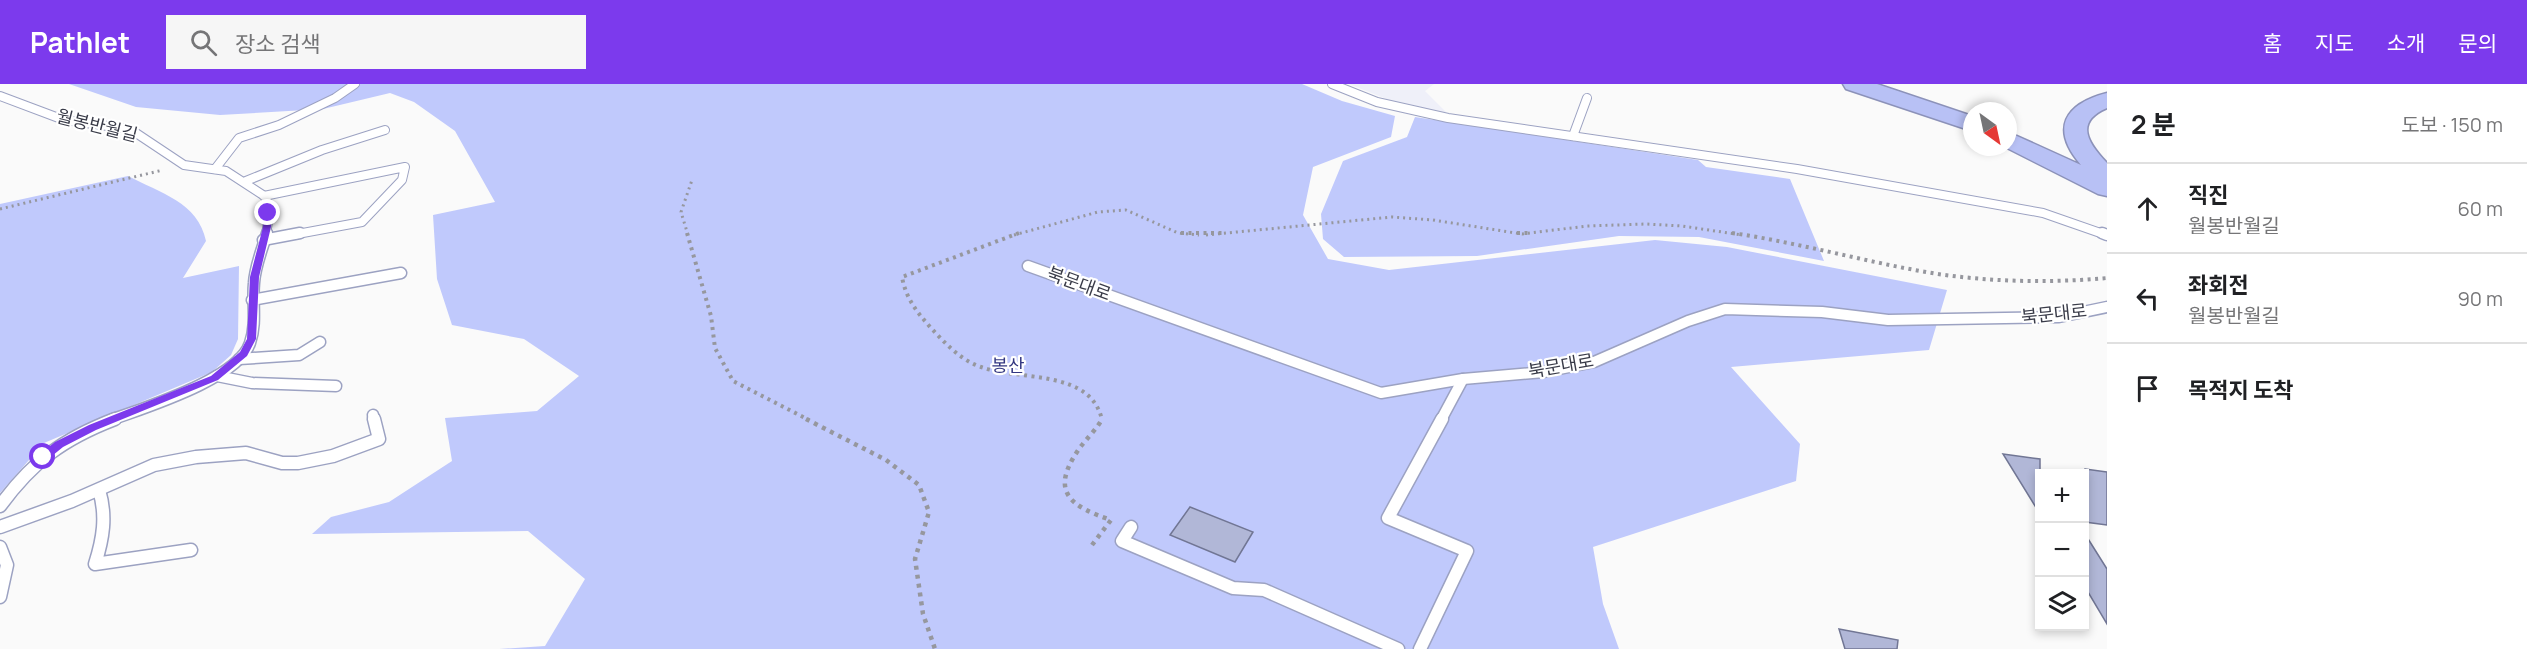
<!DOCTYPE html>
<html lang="ko">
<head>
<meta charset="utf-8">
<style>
	body { margin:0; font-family:Manrope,"Noto Sans KR",sans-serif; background:#f6f6f6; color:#202124 }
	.controls { position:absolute; right:18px; bottom:18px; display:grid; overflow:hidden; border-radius:0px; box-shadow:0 3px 9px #0003 }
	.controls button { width:54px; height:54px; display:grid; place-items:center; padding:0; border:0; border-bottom:2px solid #e0e0e0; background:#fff; color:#202124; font:30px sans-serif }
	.compass { position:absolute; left:1963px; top:18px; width:54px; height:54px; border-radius:50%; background:#fff; box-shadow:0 3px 9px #0003; rotate:147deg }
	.stop { position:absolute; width:18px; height:18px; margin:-14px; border:4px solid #7c3aed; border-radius:50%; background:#fff }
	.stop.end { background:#7c3aed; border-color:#fff; box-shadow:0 2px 6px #0008 }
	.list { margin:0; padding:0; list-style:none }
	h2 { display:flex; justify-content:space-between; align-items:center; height:78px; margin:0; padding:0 24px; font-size:26px }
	h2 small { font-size:20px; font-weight:400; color:#757577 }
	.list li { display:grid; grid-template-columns:39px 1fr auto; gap:18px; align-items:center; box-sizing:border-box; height:90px; padding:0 24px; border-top:2px solid #e0e0e0 }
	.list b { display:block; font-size:22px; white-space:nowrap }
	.list p { margin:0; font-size:20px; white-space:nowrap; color:#757577 }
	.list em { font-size:20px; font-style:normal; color:#757577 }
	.icon { flex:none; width:33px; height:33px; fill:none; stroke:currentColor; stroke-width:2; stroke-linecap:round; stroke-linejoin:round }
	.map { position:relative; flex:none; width:2107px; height:565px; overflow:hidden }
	header { display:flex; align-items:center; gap:36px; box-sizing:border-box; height:84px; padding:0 30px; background:#7c3aed; color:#fff }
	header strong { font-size:28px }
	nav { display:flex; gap:33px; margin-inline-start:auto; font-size:21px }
	.search { width:420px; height:54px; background:#f6f6f6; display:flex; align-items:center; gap:15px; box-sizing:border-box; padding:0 21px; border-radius:0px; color:#757577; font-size:22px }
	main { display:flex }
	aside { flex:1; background:#fff }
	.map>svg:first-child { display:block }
	.built { fill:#eff0f9 }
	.green { fill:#c0c9fc }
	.building { fill:#b1b7d7; stroke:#717694; stroke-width:1.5 }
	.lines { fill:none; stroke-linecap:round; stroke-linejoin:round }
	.lane-far2-casing { stroke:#9ca2c2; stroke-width:10 }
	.lane-far1-casing { stroke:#9ca2c2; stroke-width:13 }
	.lane-casing { stroke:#9ca2c2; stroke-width:15 }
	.highway-casing { stroke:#8c92b9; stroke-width:3 }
	.path-far2 { stroke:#96979e; stroke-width:3; stroke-dasharray:2 4; stroke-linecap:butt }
	.path-far1 { stroke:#96979e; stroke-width:4; stroke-dasharray:3 4.5; stroke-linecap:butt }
	.path { stroke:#96979e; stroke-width:4.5; stroke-dasharray:4 5; stroke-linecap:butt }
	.lane-far2 { stroke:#fff; stroke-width:8 }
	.lane-far1 { stroke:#fff; stroke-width:10 }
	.lane { stroke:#fff; stroke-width:12 }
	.highway { fill:#b8c1f5; fill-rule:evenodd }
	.route { fill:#7c3aed }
	.labels { text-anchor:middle; stroke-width:4.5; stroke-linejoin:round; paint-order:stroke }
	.street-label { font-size:18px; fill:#3a3c49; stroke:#fff }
	.park-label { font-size:18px; fill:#333781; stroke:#fff }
</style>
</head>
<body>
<header>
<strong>Pathlet</strong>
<div class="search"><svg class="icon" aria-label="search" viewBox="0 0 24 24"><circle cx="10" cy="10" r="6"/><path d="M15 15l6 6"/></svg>장소 검색</div>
<nav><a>홈</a><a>지도</a><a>소개</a><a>문의</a></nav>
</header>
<main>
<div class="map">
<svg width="2107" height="565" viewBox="0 0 2107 565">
	<rect width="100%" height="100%" fill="#fafafa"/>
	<path class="built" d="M 1349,0 L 1434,0 L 1425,7 L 1447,29 L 1389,16 Z"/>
	<g class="green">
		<path d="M 69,0 L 1302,0 L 1342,17 L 1395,32 L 1391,53 L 1313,83 L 1303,131 L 1328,175 L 1389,186 L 1655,156 L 1727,163 L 1947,206 L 1929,266 L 1731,283 L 1800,360 L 1796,397 L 1593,463 L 1603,520 L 1619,565 L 499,565 L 545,562 L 585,495 L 528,447 L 312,450 L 331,433 L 389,418 L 452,377 L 445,334 L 537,327 L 579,292 L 524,255 L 452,241 L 437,195 L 433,131 L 495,118 L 455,47 L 414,18 L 390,9 L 323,25 L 220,31 L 136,23 Z"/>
		<path d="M 1415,33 L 1698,76 L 1706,83 L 1790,95 L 1824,177 L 1699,153 L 1619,152 L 1477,172 L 1344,173 L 1323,155 L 1321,130 L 1343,77 L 1407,53 Z"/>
		<path d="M 128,92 C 160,109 198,118 206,157 L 183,194 L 239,182 L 238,255 L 231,271 L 212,288 L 44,359 L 0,409 L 0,120 Z"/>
	</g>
	<g class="building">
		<path d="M 2003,370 L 2040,375 L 2040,430 Z"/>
		<path d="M 2085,385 L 2107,388 L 2107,441 L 2085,438 Z"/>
		<path d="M 1190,423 L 1253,448 L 1235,478 L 1170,451 Z"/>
		<path d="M 2085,450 L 2107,485 L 2107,540 L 2085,503 Z"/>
		<path d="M 1839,545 L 1898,556 L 1897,565 L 1845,565 Z"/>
	</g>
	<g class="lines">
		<defs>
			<g id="lane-far2">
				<path d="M 1332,0 L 1377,18 L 1448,34 L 1797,85 L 2043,129 L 2106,151"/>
				<path d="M 0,12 L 64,36 L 122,44 L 136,49 L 184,81 L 226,87 L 266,113 L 269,131 L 266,151"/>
				<path d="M 1573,52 L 1587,14"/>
				<path d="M 215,85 L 239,54 L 279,41 L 335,14 L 355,0"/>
				<path d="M 246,97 L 322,66 L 385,46"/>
				<path d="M 264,112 L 405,83 L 402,96 L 362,138 L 292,151"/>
			</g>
			<g id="lane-far1">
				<path d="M 2102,149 L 2107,151"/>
				<path d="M 263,156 L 300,149"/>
				<path d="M 1028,182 L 1381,309 L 1463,295 L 1544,288 L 1594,278 L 1688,237 L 1725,225 L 1822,228 L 1888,236 L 2059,233 L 2107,223"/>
				<path d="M 252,216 L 401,189"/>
				<path d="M 239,275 L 299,271 L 320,258"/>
				<path d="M 217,292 L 252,299 L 336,302"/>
				<path d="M 373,331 L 374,336"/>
				<path d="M 111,336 C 146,323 238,295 250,259 C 257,239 252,218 254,199 C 255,182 262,166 267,149"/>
				<path d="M 1441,336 L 1463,295"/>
			</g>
			<g id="lane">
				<path d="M 99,406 C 107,432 103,455 95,480 L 191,466"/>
				<path d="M 0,422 C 33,377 63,355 115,335"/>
				<path d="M 0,443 L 72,417 L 154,381 L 196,373 L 246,369 L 282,379 L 298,379 L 333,372 L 379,355 L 374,335"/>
				<path d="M 1131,443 L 1122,457 L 1233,504 L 1264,506 L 1398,565"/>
				<path d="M 0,463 L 7,481 L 0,513"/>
				<path d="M 1420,565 L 1467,467 L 1388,434 L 1442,335"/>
			</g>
			<g id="highway">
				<path d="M 1843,0 L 1877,0 L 1972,32 L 1972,47 L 1846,5 Z"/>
				<path d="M 2107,9 L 2107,24 C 2074,38 2088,59 2107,79 L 2107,112 L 2098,110 L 2005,63 L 2008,63 L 2008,48 L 2081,81 C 2050,45 2064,20 2107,9 Z"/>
			</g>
		</defs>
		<use href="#lane-far2" class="lane-far2-casing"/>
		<use href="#lane-far1" class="lane-far1-casing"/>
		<use href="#lane" class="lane-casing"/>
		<use href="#highway" class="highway-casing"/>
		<g class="path-far2">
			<path d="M 0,125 L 163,86"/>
			<path d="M 688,151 L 681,128 L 692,96"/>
			<path d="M 1014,151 L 1098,128 L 1126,126 L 1178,149 L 1199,151"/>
			<path d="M 1206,151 L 1392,133 L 1433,136 L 1522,150 L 1587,142 L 1646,140 L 1682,142 L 1742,151"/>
		</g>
		<g class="path-far1">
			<path d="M 687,149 L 711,232 L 715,264 L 733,297 L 809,336"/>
			<path d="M 1019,149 L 902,193 C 906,215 917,228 931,244 C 945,259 960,276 981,283 C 1020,297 1091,285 1102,336"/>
			<path d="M 1181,149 L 1222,149"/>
			<path d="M 1517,149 L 1528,149"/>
			<path d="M 1732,149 C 1801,159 1869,179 1938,190 C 1993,198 2051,199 2107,194"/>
		</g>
		<g class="path">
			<path d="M 806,335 L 886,376 L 919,401 L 929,428 L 915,475 L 923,530 L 935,565"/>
			<path d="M 1092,461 L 1111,436 C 1070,422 1049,408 1079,365 C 1086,355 1097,345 1102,335"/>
		</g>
		<use href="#lane-far2" class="lane-far2"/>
		<use href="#lane-far1" class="lane-far1"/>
		<use href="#lane" class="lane"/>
		<use href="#highway" class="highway"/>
	</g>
	<path class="route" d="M 268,126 L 272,129 L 271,143 L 259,193 L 256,255 L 247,272 L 218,296 L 96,346 L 63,363 L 47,376 L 40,376 L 40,370 L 55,358 L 89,341 L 211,292 L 240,268 L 247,255 L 250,193 L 263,143 L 264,129 Z"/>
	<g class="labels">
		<g class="street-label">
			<text transform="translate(97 42) rotate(14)" y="6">월봉반월길</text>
			<text transform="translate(1079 200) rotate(20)" y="6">북문대로</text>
			<text transform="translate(2054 230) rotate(-6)" y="6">북문대로</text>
			<text transform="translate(1561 282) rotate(-10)" y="6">북문대로</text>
		</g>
		<g class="park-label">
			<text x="1008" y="288">봉산</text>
		</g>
	</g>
</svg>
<div class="controls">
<button>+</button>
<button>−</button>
<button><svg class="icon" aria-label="layers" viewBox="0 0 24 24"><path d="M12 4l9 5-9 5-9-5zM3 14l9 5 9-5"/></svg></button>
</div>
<svg class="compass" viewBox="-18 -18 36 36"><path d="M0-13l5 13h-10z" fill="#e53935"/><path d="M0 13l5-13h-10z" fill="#757577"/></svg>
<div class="stop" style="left:43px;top:373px"></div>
<div class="stop end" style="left:268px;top:129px"></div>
</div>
<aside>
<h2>2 분<small>도보 · 150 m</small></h2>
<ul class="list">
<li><svg class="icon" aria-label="ahead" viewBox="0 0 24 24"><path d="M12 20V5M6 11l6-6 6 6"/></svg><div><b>직진</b><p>월봉반월길</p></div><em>60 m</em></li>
<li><svg class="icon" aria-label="left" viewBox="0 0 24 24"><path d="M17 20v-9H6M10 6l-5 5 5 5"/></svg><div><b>좌회전</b><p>월봉반월길</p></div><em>90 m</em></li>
<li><svg class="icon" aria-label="arrive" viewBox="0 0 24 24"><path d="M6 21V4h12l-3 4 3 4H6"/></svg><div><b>목적지 도착</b></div></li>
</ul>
</aside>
</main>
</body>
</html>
